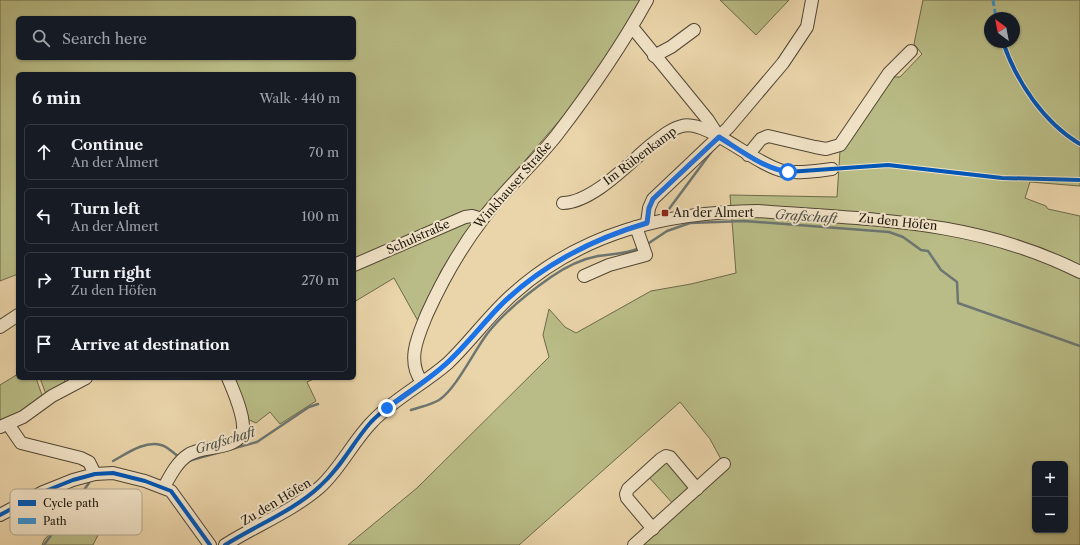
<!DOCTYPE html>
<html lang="en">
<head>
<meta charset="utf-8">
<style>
	body { margin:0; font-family:"Libre Caslon Text",serif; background:#242831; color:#f1f3f6 }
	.controls { position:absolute; right:12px; bottom:12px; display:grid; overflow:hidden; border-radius:6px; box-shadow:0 1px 3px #0004 }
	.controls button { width:36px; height:36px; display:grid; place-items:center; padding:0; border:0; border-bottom:1px solid #363941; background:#171b24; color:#f1f3f6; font:20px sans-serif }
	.compass { position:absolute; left:984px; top:12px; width:36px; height:36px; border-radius:50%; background:#171b24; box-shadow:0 1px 3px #0004; rotate:328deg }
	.stop { position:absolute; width:12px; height:12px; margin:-9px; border:3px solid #1a73e8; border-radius:50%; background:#fff }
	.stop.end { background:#1a73e8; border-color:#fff; box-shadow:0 1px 4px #0008 }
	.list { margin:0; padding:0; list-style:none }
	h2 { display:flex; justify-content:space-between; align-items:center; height:52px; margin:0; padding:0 16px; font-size:17px }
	h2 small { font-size:13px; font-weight:400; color:#9ea1a6 }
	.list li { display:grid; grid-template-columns:26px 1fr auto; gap:12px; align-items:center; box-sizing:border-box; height:56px; margin:0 8px 8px; padding:0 8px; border:1px solid #363941; border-radius:6px }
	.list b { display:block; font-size:15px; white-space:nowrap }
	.list p { margin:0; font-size:13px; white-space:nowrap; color:#9ea1a6 }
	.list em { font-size:13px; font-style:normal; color:#9ea1a6 }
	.icon { flex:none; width:22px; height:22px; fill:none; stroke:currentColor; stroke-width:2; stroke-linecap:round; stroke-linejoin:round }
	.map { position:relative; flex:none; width:1080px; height:545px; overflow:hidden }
	.search { position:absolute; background:#171b24; box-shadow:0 1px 3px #0004; left:16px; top:16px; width:340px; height:44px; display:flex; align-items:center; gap:10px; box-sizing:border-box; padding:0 14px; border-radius:6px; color:#9ea1a6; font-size:15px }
	.panel { position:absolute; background:#171b24; box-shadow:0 1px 3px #0004; left:16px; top:72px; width:340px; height:308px; border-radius:6px }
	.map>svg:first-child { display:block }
	.green { fill:#b9bc86; stroke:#6c6a4a; fill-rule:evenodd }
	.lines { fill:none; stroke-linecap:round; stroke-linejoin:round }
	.stream { stroke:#6c7672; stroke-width:2.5 }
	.minor-casing { stroke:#524735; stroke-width:14 }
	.minor { stroke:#f1e3c7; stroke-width:12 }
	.quiet { stroke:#3a93d2; stroke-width:3; stroke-dasharray:6 3; stroke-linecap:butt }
	.cycleway-casing { stroke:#f1e3c7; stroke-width:6 }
	.cycleway { stroke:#0057b8; stroke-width:4 }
	.route { stroke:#1a73e8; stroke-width:5 }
	.poi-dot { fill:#8f2418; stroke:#f1e3c7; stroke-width:1.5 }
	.labels { text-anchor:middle; stroke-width:4; stroke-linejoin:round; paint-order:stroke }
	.street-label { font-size:12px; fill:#20180e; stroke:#f1e3c7 }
	.poi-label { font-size:12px; fill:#20180e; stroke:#f1e3c7; text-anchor:start }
	.water-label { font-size:13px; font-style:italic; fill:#4c4f48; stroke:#f1e3c7 }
	.key { fill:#f1e3c7; stroke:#b2a690; stroke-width:1 }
	.key-label { font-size:11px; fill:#20180e }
</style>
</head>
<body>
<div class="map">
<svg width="1080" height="545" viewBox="0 0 1080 545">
	<rect width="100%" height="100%" fill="#ead4a9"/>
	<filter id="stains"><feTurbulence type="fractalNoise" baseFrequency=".005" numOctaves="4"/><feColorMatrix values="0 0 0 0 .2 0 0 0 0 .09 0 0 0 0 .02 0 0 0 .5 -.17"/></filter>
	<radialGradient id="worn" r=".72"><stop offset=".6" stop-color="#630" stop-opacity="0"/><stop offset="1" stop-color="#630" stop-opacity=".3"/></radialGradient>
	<g class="green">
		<path d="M 0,0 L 643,0 L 629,26 L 566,113 L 477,216 L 441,271 L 418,321 L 394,278 L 354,302 L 354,74 L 18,74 L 18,274 L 0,281 ZM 18,18 L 354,18 L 354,58 L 18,58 Z"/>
		<path d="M 720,0 L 789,0 L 756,35 Z"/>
		<path d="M 923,0 L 1080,0 L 1080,186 L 1030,182 L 1025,198 L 1046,206 L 1048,209 L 1080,216 L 1080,545 L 631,545 L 675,506 L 647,475 L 666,460 L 691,488 L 723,463 L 710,439 L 680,402 L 519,545 L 348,545 L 417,488 L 549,357 L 543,335 L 549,309 L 565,327 L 576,333 L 651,291 L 691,284 L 736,273 L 730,195 L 837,197 L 840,151 L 888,77 L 900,77 L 922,54 L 914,44 ZM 990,18 L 1014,18 L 1014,42 L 990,42 ZM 1035,464 L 1065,464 L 1065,530 L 1035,530 Z"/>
		<path d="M 18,374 L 18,378 L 36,378 L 43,398 L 0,424 L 0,385 Z"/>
		<path d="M 40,378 L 64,378 L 66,385 L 47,397 Z"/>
		<path d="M 232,378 L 316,378 L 307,382 L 316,401 L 280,424 L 270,412 L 256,423 L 245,418 Z"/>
		<path d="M 81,500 L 102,527 L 93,545 L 42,545 L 44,540 Z"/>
	</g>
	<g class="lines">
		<g class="stream">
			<path d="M 669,209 L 712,151"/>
			<path d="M 646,245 L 667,231 L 690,223 L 744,221 L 889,232 L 903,237 L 921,250 L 928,251 L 941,270 L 957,282 L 958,303 L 1080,346"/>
			<path d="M 411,410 C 420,407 431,405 439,400 C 456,389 474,351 487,334 C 504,312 528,293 551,277 C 564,268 582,259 598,256 C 612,254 626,254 640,248"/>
			<path d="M 113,461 C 126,454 145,440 161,445 C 167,446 173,453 179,457"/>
			<path d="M 188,461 L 257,442 L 309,407 L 318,404"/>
			<path d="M 44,545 L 89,483"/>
		</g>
		<defs>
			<g id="minor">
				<path d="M 632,27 L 708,120 L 717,134"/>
				<path d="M 654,56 L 671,47 L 694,30"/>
				<path d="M 748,155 L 761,139 L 768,136 L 815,147 L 826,149 L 840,145 L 889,73 L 911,51"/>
				<path d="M 563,203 C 593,202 628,164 651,145 C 660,138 670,129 682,126 C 706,119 754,164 783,171 C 798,174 816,171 832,169"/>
				<path d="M 647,223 L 649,208 L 653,199 L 728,128 L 783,63 L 807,27 L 812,0"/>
				<path d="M 354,265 L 465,217 L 472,216 L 482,219"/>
				<path d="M 584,276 L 609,265 L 646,255 L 636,227"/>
				<path d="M 0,327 L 18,315"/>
				<path d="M 422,382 C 406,361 418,336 427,314 C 442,281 460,249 482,220 C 504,190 533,165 556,136 C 589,93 621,47 647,0"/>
				<path d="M 8,424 L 21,443 L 81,458 L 89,462 L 95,474"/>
				<path d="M 0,427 L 23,417 L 52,396 L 86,378"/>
				<path d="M 164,487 C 170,476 177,462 188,455 C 203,445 230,451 242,435 C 247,421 234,392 228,378"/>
				<path d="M 0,515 L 43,492 L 73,480 L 95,474 L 113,473 L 145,481 L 171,491 L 210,545"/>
				<path d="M 653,529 L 627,498 L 626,494 L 628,489 L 661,459 L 666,456 L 670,457 L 697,489"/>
				<path d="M 225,545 C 255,526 294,510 320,487 C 341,468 353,441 373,421 C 395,398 424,384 448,363 C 471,341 489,315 513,294 C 582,232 667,212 758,211 C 871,220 975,219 1080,272"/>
				<path d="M 634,545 L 724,464"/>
			</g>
		</defs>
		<use href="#minor" class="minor-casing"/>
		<use href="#minor" class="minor"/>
		<path class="quiet" d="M 993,0 L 996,18"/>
		<defs>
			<g id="cycleway">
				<path d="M 1003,42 C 1016,81 1044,123 1080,144"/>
				<path d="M 0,515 L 43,492 L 73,480 L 95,474 L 113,473 L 145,481 L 171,491 L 210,545"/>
				<path d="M 225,545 C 255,526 295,510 320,486 C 341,468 353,442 371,422 C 393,399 424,384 447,363 C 466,346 481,325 499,307 C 539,267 592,239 647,223 L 649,208 L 653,199 L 719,137 C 740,150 763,168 788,172 L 888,165 L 1002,178 L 1080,180"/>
			</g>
		</defs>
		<use href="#cycleway" class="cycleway-casing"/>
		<use href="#cycleway" class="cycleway"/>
	</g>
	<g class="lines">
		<path class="route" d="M 387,408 C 408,393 430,379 448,362 C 466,345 481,326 498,308 C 538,267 592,239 647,223 L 649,208 L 653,199 L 719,137 C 740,150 763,168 788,172"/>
	</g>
	<rect class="poi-dot" x="661" y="209" width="8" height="8" rx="2"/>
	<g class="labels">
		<g class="street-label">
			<text transform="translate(640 156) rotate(-37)" y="4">Im Rübenkamp</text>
			<text transform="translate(513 185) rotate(-49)" y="4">Winkhauser Straße</text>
			<text transform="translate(898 222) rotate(6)" y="4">Zu den Höfen</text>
			<text transform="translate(418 237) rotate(-24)" y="4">Schulstraße</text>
			<text transform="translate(276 502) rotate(-31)" y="4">Zu den Höfen</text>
		</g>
		<g class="poi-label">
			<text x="673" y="217">An der Almert</text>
		</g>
		<g class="water-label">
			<text transform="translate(806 216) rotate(4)" y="5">Grafschaft</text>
			<text transform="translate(225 440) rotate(-17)" y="5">Grafschaft</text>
		</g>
	</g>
	<rect x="10" y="489" width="132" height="46" rx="6" class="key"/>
	<rect x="18" y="500" width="18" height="6" fill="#0057b8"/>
	<rect x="18" y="518" width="18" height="6" fill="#3a93d2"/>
	<g class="key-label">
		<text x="43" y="507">Cycle path</text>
		<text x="43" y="525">Path</text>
	</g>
	<rect width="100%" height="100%" filter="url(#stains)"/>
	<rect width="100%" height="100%" fill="url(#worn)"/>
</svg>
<div class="controls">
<button>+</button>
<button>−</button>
</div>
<svg class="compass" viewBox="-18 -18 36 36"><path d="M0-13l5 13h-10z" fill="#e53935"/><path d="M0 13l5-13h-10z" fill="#9ea1a6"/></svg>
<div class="stop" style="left:788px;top:172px"></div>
<div class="stop end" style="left:387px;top:408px"></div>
<div class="search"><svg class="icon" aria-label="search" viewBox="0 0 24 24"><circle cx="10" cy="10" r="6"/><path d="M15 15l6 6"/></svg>Search here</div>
<section class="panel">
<h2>6 min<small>Walk · 440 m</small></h2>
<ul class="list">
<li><svg class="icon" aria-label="ahead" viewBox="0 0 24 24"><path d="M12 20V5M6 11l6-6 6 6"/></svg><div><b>Continue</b><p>An der Almert</p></div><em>70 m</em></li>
<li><svg class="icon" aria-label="left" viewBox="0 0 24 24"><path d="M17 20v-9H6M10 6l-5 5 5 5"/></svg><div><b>Turn left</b><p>An der Almert</p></div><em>100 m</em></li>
<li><svg class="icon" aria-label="right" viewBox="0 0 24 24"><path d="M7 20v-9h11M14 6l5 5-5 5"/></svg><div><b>Turn right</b><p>Zu den Höfen</p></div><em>270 m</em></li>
<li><svg class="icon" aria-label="arrive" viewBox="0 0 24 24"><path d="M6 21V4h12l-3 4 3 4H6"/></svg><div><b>Arrive at destination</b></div></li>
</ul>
</section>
</div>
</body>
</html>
